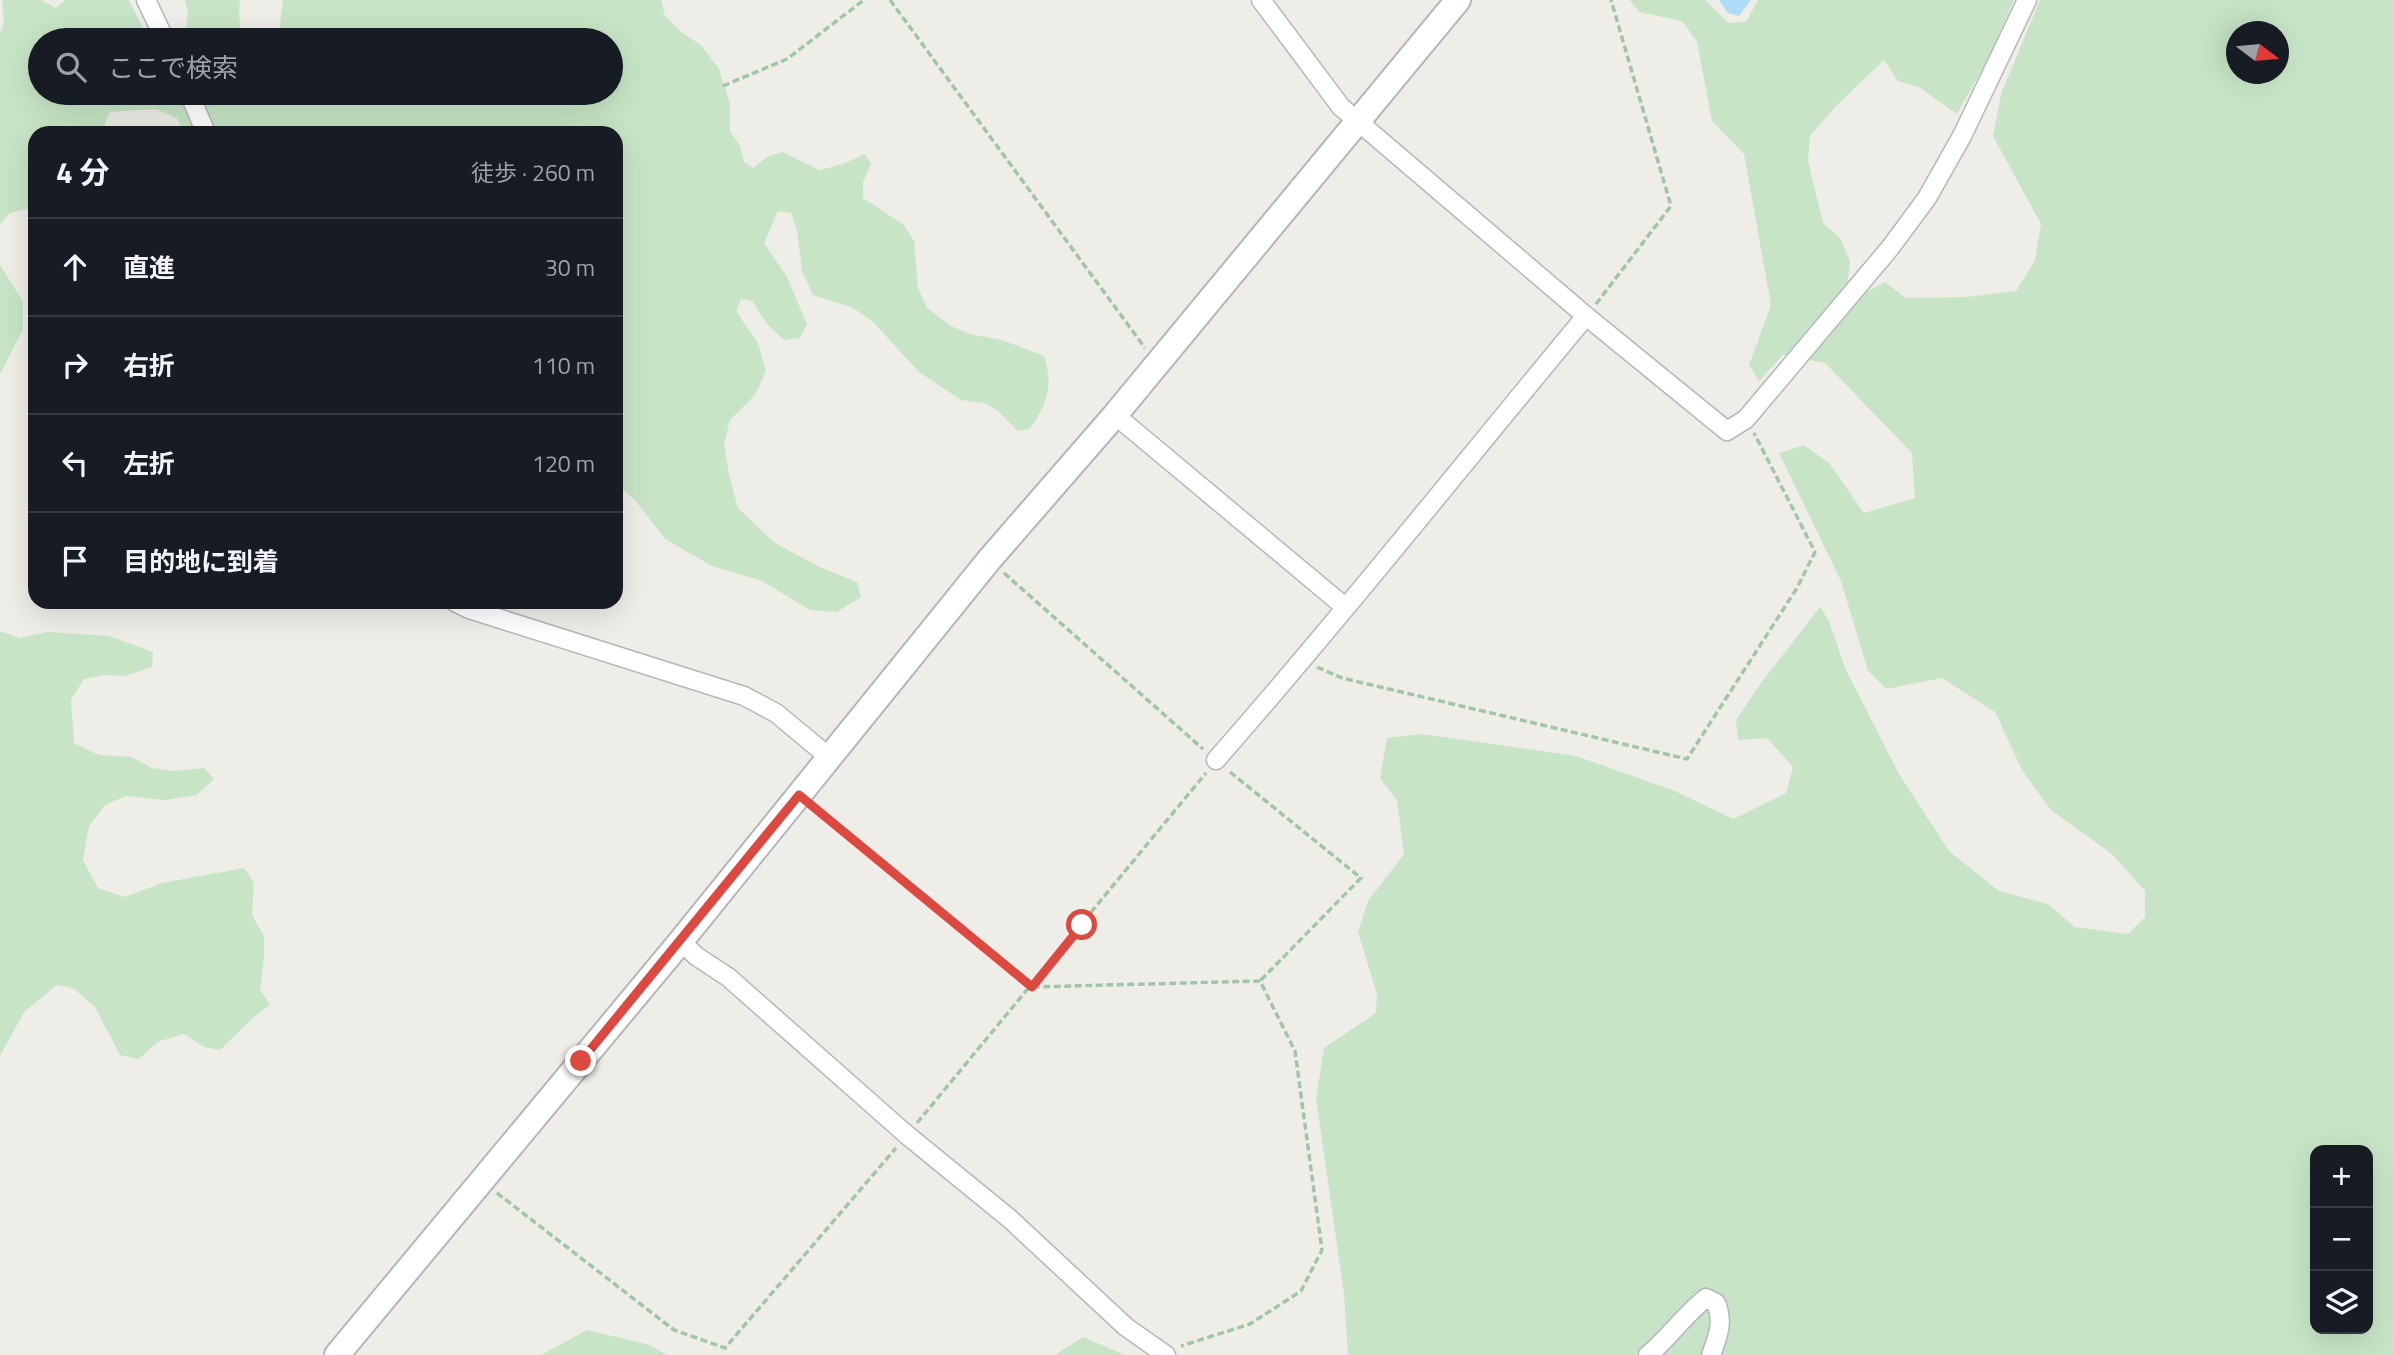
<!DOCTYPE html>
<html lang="ja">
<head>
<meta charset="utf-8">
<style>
	body { margin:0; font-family:"Titillium Web","Noto Sans JP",sans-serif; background:#242831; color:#f1f3f6 }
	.controls { position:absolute; right:21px; bottom:21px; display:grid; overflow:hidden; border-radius:14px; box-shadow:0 7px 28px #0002 }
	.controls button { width:63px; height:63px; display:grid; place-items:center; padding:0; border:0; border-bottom:2px solid #363941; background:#171b24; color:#f1f3f6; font:35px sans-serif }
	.compass { position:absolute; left:2226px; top:21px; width:63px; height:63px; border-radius:50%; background:#171b24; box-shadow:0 7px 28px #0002; rotate:106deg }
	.stop { position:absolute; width:21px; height:21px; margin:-16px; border:5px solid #dc4941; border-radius:50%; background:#fff }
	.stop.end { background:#dc4941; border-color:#fff; box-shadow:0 2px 7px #0008 }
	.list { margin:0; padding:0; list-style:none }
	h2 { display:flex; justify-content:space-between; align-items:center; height:91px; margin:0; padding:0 28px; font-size:30px }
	h2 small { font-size:23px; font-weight:400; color:#9ea1a6 }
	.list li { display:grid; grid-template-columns:46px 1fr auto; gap:21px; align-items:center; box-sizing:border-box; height:98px; padding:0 28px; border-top:2px solid #363941 }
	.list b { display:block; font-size:26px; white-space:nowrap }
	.list em { font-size:23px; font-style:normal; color:#9ea1a6 }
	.icon { flex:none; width:38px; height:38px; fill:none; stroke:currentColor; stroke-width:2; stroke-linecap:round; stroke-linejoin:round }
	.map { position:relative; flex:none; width:2394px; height:1355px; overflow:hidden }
	.search { position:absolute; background:#171b24; box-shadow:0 7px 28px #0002; left:28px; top:28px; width:595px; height:77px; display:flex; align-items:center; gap:18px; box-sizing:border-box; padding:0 24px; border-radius:38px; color:#9ea1a6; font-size:26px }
	.panel { position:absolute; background:#171b24; box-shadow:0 7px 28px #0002; left:28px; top:126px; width:595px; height:483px; border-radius:21px }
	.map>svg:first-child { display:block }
	.green { fill:#c7e5c6; fill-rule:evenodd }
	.water { fill:#afdaf8 }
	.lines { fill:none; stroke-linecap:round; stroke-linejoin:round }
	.street-casing { stroke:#b4b7bb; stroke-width:21 }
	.secondary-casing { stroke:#b3b6ba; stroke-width:28 }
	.path { stroke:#a0c5a9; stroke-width:3.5; stroke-dasharray:7 3.5; stroke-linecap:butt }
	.street { stroke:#fff; stroke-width:18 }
	.secondary { stroke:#fff; stroke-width:24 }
	.route { stroke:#dc4941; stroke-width:9 }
</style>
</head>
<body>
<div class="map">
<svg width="2394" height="1355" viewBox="0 0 2394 1355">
	<rect width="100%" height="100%" fill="#efede7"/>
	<g class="green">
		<path d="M 2,0 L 41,0 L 56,8 L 65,0 L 129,0 L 149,40 L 40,40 L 40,93 L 611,93 L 611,40 L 278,40 L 283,0 L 661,0 L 665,16 L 681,32 L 701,45 L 719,69 L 730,104 L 730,131 L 740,146 L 744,162 L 753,168 L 768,156 L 782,152 L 820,170 L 843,164 L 865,154 L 871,164 L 863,182 L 863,198 L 904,225 L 914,241 L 918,288 L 927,308 L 951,326 L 970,334 L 1002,340 L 1044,356 C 1054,387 1047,403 1030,429 L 1018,431 L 997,410 L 984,403 L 961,400 L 919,372 L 873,322 L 853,308 L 813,295 L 802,271 L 797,230 L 791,213 L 778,211 L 764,243 L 787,277 L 807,324 L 800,338 L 784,340 L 768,325 L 752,301 L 741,299 L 736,311 L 758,343 L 766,371 L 755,395 L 730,420 L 724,444 L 729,475 L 738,508 L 775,543 L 818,566 L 858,583 L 861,597 L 837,612 L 810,610 L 762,581 L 712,566 L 665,539 L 635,500 L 616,484 L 616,133 L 184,133 L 177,118 L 156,109 L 110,112 L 101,133 L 35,133 L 35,207 L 10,213 L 0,224 L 0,33 L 4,23 Z"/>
		<path d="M 185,0 L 240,0 C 239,14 238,29 246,40 L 185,40 L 188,11 Z"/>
		<path d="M 1630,0 L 1705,0 L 1728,23 L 1746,22 L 1758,0 L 2014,0 L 1987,61 L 1957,114 L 1919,87 L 1898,81 L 1884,60 L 1837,105 L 1810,136 L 1808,161 L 1823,223 L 1840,238 L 1850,261 L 1848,280 L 1863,294 L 1885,282 L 1906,298 L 1966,297 L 2016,291 L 2035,260 L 2041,224 L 1993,136 L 2001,94 L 2040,0 L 2394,0 L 2394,1355 L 1348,1355 L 1344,1294 L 1316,1098 L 1324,1048 L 1376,1013 L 1377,994 L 1358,932 L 1368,901 L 1404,854 L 1397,801 L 1380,778 L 1387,738 L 1422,734 L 1576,756 L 1675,791 L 1733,819 L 1786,793 L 1793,767 L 1767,738 L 1738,740 L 1736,720 L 1761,683 L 1820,607 L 1829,621 L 1845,668 L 1899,774 L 1949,851 L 1999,891 L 2048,904 L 2075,927 L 2128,934 L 2145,917 L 2145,891 L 2112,854 L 2051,810 L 2022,770 L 1995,712 L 1942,678 L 1886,689 L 1868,671 L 1841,581 L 1779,453 L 1804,445 L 1829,463 L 1864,513 L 1915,498 L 1912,453 L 1825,363 L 1783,355 L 1759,381 L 1749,365 L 1771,305 L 1744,154 L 1712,121 L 1697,42 L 1682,21 L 1639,12 ZM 2236,32 L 2278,32 L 2278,74 L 2236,74 ZM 2315,1150 L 2368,1150 L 2368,1329 L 2315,1329 Z"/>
		<path d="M 0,265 L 23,302 L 23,329 L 0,374 Z"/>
		<path d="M 0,631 L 19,638 L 47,632 L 109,636 L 153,652 L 152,667 L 125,676 L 103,675 L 84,679 L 71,700 L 74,743 L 99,755 L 131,757 L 152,768 L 174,771 L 204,768 L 214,779 L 197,795 L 165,800 L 126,796 L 105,805 L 89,826 L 83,860 L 98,888 L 125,897 L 162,883 L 244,868 L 254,883 L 252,915 L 264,936 L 264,959 L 260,989 L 270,1005 L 256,1015 L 220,1050 L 204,1047 L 184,1034 L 157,1042 L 139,1059 L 120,1055 L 95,1007 L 73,988 L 57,985 L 24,1012 L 0,1056 Z"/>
		<path d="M 587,1330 L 650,1345 L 667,1355 L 541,1355 Z"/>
		<path d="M 1083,1337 L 1125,1355 L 1055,1355 Z"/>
	</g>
	<path class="water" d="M 1719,0 L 1751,0 L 1739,16 L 1728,13 Z"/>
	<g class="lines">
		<defs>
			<g id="street">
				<path d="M 146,0 L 165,40"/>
				<path d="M 1261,0 L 1341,107 L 1586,316 L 1727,431 L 1746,419 L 1890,248 L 1927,198 L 1962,136 L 2027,0"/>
				<path d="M 189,93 L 206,133"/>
				<path d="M 1115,415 L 1345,607"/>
				<path d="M 455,602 L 469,609 L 744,696 L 776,713 L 829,757"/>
				<path d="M 1216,760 C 1343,615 1463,464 1586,316"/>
				<path d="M 681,941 L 696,956 L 728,977 L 907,1135 L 1010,1219 L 1126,1327 L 1166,1355"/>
				<path d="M 1648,1355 C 1669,1338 1684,1315 1706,1298 L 1716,1303 C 1724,1322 1718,1336 1711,1355"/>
			</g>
			<path id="secondary" d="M 337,1355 L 681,941 L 989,560 L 1115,415 L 1458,0"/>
		</defs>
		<use href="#street" class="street-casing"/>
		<use href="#secondary" class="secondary-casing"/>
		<g class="path">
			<path d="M 890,0 L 1145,348"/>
			<path d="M 723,86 L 787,59 L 864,0"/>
			<path d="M 1596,304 L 1671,206 L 1611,0"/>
			<path d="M 1004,573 L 1203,749"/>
			<path d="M 1317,667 L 1342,678 L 1687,759 L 1797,588 L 1815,552 L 1754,433"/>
			<path d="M 1230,772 L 1361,878 L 1260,981"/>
			<path d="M 814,807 L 1032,987 L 1260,981 L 1295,1051 L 1322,1250 L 1301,1291 L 1250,1324 L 1181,1346"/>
			<path d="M 917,1123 L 1206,773"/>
			<path d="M 497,1193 L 674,1330 L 725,1348 L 896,1148"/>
		</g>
		<use href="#street" class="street"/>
		<use href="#secondary" class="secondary"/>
	</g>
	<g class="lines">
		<path class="route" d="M 581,1061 L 799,795 L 1032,987 L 1082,925"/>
	</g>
</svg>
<div class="controls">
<button>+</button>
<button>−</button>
<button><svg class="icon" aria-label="layers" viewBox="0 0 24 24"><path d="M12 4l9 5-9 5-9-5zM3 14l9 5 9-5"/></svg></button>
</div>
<svg class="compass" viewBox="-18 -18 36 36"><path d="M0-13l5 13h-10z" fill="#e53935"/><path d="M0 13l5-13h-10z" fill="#9ea1a6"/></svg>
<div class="stop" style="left:1082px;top:925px"></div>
<div class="stop end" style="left:581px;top:1061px"></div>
<div class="search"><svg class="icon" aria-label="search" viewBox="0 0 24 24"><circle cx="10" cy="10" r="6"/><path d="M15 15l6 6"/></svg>ここで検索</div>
<section class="panel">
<h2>4 分<small>徒歩 · 260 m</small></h2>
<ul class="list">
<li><svg class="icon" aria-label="ahead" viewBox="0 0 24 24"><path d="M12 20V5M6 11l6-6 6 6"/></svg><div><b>直進</b></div><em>30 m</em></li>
<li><svg class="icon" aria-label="right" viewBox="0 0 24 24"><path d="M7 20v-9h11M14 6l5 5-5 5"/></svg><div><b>右折</b></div><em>110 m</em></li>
<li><svg class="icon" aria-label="left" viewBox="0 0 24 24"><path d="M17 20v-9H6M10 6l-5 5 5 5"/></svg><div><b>左折</b></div><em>120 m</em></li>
<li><svg class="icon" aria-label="arrive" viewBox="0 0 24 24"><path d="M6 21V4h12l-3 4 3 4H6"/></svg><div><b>目的地に到着</b></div></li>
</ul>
</section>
</div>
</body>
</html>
